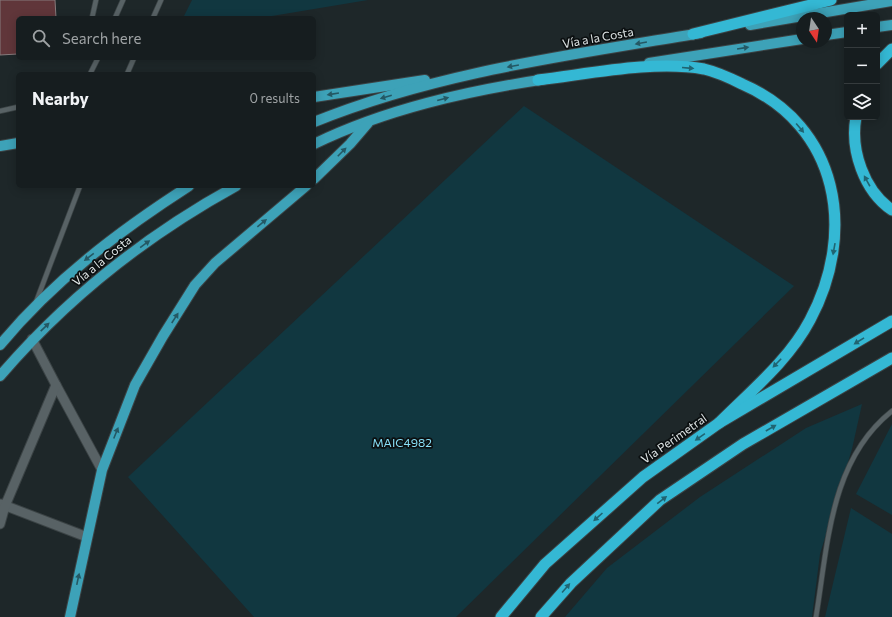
<!DOCTYPE html>
<html lang="en">
<head>
<meta charset="utf-8">
<style>
	body { margin:0; font-family:Commissioner,sans-serif; background:#1f2628; color:#f1f3f6 }
	.controls { position:absolute; right:12px; top:12px; display:grid; overflow:hidden; border-radius:6px; box-shadow:0 2px 10px #0003 }
	.controls button { width:36px; height:36px; display:grid; place-items:center; padding:0; border:0; border-bottom:1px solid #353b3d; background:#161d1f; color:#f1f3f6; font:20px sans-serif }
	.compass { position:absolute; left:796px; top:12px; width:36px; height:36px; border-radius:50%; background:#161d1f; box-shadow:0 2px 10px #0003; rotate:167deg }
	.list { margin:0; padding:0; list-style:none }
	h2 { display:flex; justify-content:space-between; align-items:center; height:52px; margin:0; padding:0 16px; font-size:17px }
	h2 small { font-size:13px; font-weight:400; color:#9ea2a4 }
	.icon { flex:none; width:22px; height:22px; fill:none; stroke:currentColor; stroke-width:2; stroke-linecap:round; stroke-linejoin:round }
	.map { position:relative; flex:none; width:892px; height:617px; overflow:hidden }
	.search { position:absolute; background:#161d1f; box-shadow:0 2px 10px #0003; left:16px; top:16px; width:300px; height:44px; display:flex; align-items:center; gap:10px; box-sizing:border-box; padding:0 14px; border-radius:6px; color:#9ea2a4; font-size:15px }
	.panel { position:absolute; background:#161d1f; box-shadow:0 2px 10px #0003; left:16px; top:72px; width:300px; height:116px; border-radius:6px }
	.map>svg:first-child { display:block }
	.green { fill:#113740 }
	.building { fill:#60363a; stroke:#867b7c }
	.lines { fill:none; stroke-linecap:round; stroke-linejoin:round }
	.service-casing { stroke:#3b4345; stroke-width:6 }
	.minor-casing { stroke:#3b4345; stroke-width:11 }
	.primary-casing { stroke:#3b4345; stroke-width:12 }
	.trunk-casing { stroke:#3b4345; stroke-width:13 }
	.service { stroke:#586265; stroke-width:4.5 }
	.minor { stroke:#586265; stroke-width:9 }
	.primary { stroke:#3da2b8; stroke-width:10 }
	.trunk { stroke:#34b8d4; stroke-width:11 }
	.oneway { fill:#245864 }
	.oneway2 { fill:#206472 }
	.labels { text-anchor:middle; stroke-width:3.5; stroke-linejoin:round; paint-order:stroke }
	.street-label { font-size:12px; fill:#dee4e5; stroke:#0b0f10 }
	.park-label { font-size:12px; fill:#88dff6; stroke:#0b0f10 }
</style>
</head>
<body>
<div class="map">
<svg width="892" height="617" viewBox="0 0 892 617">
	<rect width="100%" height="100%" fill="#1e2729"/>
	<g class="green">
		<path d="M 192,0 L 368,0 L 260,18 L 183,18 Z"/>
		<path d="M 524,106 L 794,286 L 456,617 L 254,617 L 128,477 Z"/>
		<path d="M 862,404 L 852,449 L 820,554 L 812,617 L 565,617 L 607,568 L 700,497 L 806,428 Z"/>
		<path d="M 892,424 L 892,515 L 856,494 Z"/>
		<path d="M 851,508 L 892,534 L 892,617 L 825,617 Z"/>
	</g>
	<path class="building" d="M 0,0 L 55,0 L 56,18 L 18,18 L 18,54 L 0,55 Z"/>
	<g class="lines">
		<defs>
			<g id="service">
				<path d="M 92,18 L 96,0"/>
				<path d="M 115,18 L 123,0"/>
				<path d="M 153,18 L 161,0"/>
				<path d="M 90,74 L 98,58"/>
				<path d="M 127,74 L 134,58"/>
				<path d="M 0,111 L 18,107"/>
				<path d="M 36,302 L 80,186"/>
				<path d="M 816,617 C 828,544 830,460 892,411"/>
			</g>
			<g id="minor">
				<path d="M 56,385 L 102,470"/>
				<path d="M 1,504 L 87,537"/>
				<path d="M 0,524 L 5,506 L 56,385 L 32,339"/>
			</g>
			<g id="primary">
				<path d="M 750,25 L 892,1"/>
				<path d="M 877,27 L 892,25"/>
				<path d="M 826,35 L 847,32"/>
				<path d="M 649,63 L 802,39"/>
				<path d="M 314,97 L 425,80"/>
				<path d="M 314,122 C 437,72 571,55 701,33"/>
				<path d="M 314,144 C 386,109 467,91 546,79"/>
				<path d="M 0,146 L 18,143"/>
				<path d="M 314,179 L 350,144 L 368,123"/>
				<path d="M 0,345 C 53,281 119,231 189,186"/>
				<path d="M 0,376 C 66,299 147,235 236,186"/>
				<path d="M 70,617 L 102,470 L 135,385 L 163,336 L 195,285 L 215,263 L 306,186"/>
			</g>
			<g id="trunk">
				<path d="M 693,34 L 831,0"/>
				<path d="M 877,64 L 892,49"/>
				<path d="M 538,80 C 589,74 654,60 704,69 C 717,72 730,78 742,84 C 839,126 857,232 810,320 C 789,360 751,391 719,423"/>
				<path d="M 856,117 C 850,150 864,191 892,210"/>
				<path d="M 501,617 L 545,564 L 643,477 L 719,423 L 892,321"/>
				<path d="M 541,617 L 571,583 L 660,500 L 743,444 L 892,358"/>
			</g>
		</defs>
		<use href="#service" class="service-casing"/>
		<use href="#minor" class="minor-casing"/>
		<use href="#primary" class="primary-casing"/>
		<use href="#trunk" class="trunk-casing"/>
		<use href="#service" class="service"/>
		<use href="#minor" class="minor"/>
		<use href="#primary" class="primary"/>
		<use href="#trunk" class="trunk"/>
	</g>
	<defs><path id="oneway-solid" d="M-6-.8H1V-3.2L6.5 0L1 3.2V.8H-6Z"/></defs>
	<g class="oneway">
		<use href="#oneway-solid" transform="translate(641 43) rotate(170)"/>
		<use href="#oneway-solid" transform="translate(743 48) rotate(-9)"/>
		<use href="#oneway-solid" transform="translate(513 66) rotate(170)"/>
		<use href="#oneway-solid" transform="translate(333 94) rotate(171)"/>
		<use href="#oneway-solid" transform="translate(386 97) rotate(164)"/>
		<use href="#oneway-solid" transform="translate(443 99) rotate(-15)"/>
		<use href="#oneway-solid" transform="translate(342 152) rotate(-45)"/>
		<use href="#oneway-solid" transform="translate(262 223) rotate(-39)"/>
		<use href="#oneway-solid" transform="translate(145 244) rotate(-36)"/>
		<use href="#oneway-solid" transform="translate(89 257) rotate(143)"/>
		<use href="#oneway-solid" transform="translate(175 318) rotate(-57)"/>
		<use href="#oneway-solid" transform="translate(45 327) rotate(-44)"/>
		<use href="#oneway-solid" transform="translate(116 433) rotate(-68)"/>
		<use href="#oneway-solid" transform="translate(78 579) rotate(-78)"/>
	</g>
	<g class="oneway2">
		<use href="#oneway-solid" transform="translate(688 68) rotate(5)"/>
		<use href="#oneway-solid" transform="translate(800 128) rotate(50)"/>
		<use href="#oneway-solid" transform="translate(867 181) rotate(-119)"/>
		<use href="#oneway-solid" transform="translate(834 249) rotate(100)"/>
		<use href="#oneway-solid" transform="translate(859 341) rotate(148)"/>
		<use href="#oneway-solid" transform="translate(777 363) rotate(134)"/>
		<use href="#oneway-solid" transform="translate(771 428) rotate(-30)"/>
		<use href="#oneway-solid" transform="translate(700 437) rotate(145)"/>
		<use href="#oneway-solid" transform="translate(662 500) rotate(-37)"/>
		<use href="#oneway-solid" transform="translate(598 517) rotate(138)"/>
		<use href="#oneway-solid" transform="translate(566 588) rotate(-49)"/>
	</g>
	<g class="labels">
		<g class="street-label">
			<text transform="translate(598 38) rotate(-10)" y="4">Vía a la Costa</text>
			<text transform="translate(102 261) rotate(-39)" y="4">Vía a la Costa</text>
			<text transform="translate(674 439) rotate(-35)" y="4">Vía Perimetral</text>
		</g>
		<g class="park-label">
			<text x="402" y="447">MAIC4982</text>
		</g>
	</g>
</svg>
<div class="controls">
<button>+</button>
<button>−</button>
<button><svg class="icon" aria-label="layers" viewBox="0 0 24 24"><path d="M12 4l9 5-9 5-9-5zM3 14l9 5 9-5"/></svg></button>
</div>
<svg class="compass" viewBox="-18 -18 36 36"><path d="M0-13l5 13h-10z" fill="#e53935"/><path d="M0 13l5-13h-10z" fill="#9ea2a4"/></svg>
<div class="search"><svg class="icon" aria-label="search" viewBox="0 0 24 24"><circle cx="10" cy="10" r="6"/><path d="M15 15l6 6"/></svg>Search here</div>
<section class="panel">
<h2>Nearby<small>0 results</small></h2>
<ul class="list">
</ul>
</section>
</div>
</body>
</html>
